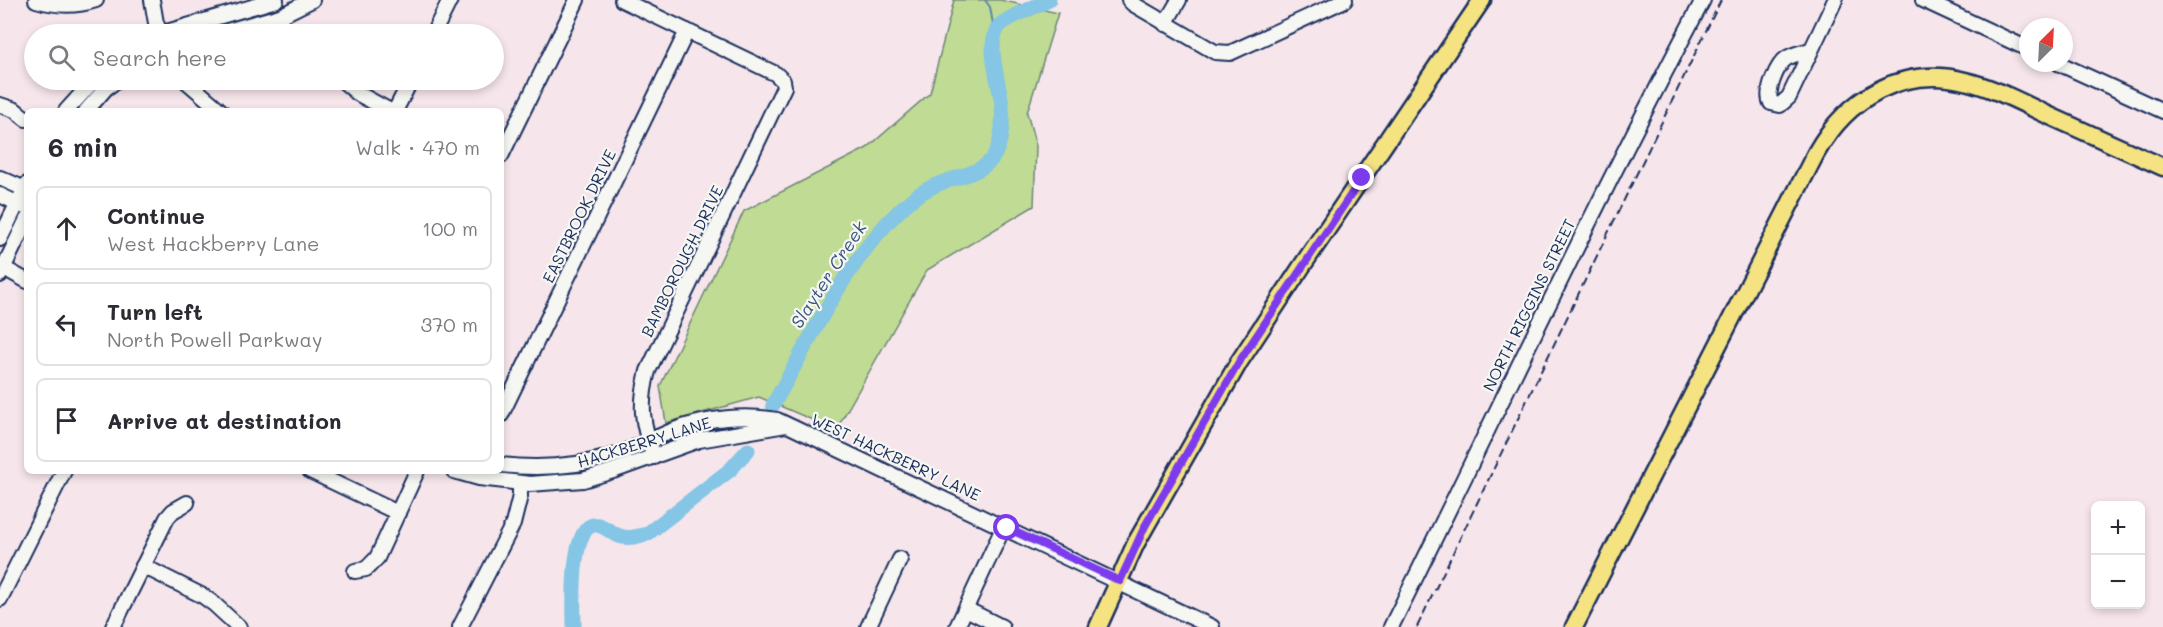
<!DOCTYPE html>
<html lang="en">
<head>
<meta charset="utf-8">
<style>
	body { margin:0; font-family:Mali,sans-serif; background:#f2f2f3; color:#2b2b33 }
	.controls { position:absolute; right:18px; bottom:18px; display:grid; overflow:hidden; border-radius:9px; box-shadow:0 3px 9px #0003 }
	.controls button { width:54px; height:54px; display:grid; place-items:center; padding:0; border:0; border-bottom:2px solid #e1e1e2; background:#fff; color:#2b2b33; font:30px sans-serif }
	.compass { position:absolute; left:2019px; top:18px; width:54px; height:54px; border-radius:50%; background:#fff; box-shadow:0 3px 9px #0003; rotate:24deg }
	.stop { position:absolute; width:18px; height:18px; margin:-14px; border:4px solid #7c3aed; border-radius:50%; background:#fff }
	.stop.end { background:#7c3aed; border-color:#fff; box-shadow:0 2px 6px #0008 }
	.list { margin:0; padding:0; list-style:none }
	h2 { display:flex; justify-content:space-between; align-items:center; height:78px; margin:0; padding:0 24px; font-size:26px }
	h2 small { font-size:20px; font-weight:400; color:#7c7c81 }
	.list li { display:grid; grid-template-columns:39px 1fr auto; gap:18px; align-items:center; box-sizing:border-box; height:84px; margin:0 12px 12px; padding:0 12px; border:2px solid #e1e1e2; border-radius:9px }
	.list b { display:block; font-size:22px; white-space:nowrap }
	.list p { margin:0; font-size:20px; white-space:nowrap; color:#7c7c81 }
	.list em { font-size:20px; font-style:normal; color:#7c7c81 }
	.icon { flex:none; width:33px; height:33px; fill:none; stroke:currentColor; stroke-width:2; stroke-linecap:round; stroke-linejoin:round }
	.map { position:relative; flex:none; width:2163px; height:627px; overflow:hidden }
	.search { position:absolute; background:#fff; box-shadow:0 3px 9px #0003; left:24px; top:24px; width:480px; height:66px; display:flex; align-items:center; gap:15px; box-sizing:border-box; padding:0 21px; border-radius:33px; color:#7c7c81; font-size:22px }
	.panel { position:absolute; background:#fff; box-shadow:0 3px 9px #0003; left:24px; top:108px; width:480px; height:366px; border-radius:9px }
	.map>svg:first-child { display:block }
	.green { fill:#c0db93; stroke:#6e8578; stroke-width:1.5 }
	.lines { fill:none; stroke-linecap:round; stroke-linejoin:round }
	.stream { stroke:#5b89af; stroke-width:2 }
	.river { stroke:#85c5e5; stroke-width:15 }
	.minor-casing { stroke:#1b2f5e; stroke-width:18 }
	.major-casing { stroke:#1b2f5e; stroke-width:21 }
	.minor { stroke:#f6f6f2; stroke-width:14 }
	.major { stroke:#f5e382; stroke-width:16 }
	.rail { stroke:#1b2f5e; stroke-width:2; stroke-dasharray:9 4.5; stroke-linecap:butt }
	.route { stroke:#7c3aed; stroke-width:8 }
	.labels { text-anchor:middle; stroke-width:4.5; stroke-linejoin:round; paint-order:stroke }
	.street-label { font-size:16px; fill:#1b2f5e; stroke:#f6f6f2 }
	.water-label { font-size:18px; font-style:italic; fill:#365480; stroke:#f6f6f2 }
</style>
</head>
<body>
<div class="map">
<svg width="2163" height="627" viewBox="0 0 2163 627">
	<rect width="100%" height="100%" fill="#f6e6eb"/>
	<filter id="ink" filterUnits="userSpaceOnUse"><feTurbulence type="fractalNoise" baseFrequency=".0167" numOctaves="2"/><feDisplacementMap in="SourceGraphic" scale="12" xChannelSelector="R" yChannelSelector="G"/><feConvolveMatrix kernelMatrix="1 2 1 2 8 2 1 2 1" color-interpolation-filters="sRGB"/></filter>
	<g filter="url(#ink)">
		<path class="green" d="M 954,0 L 1000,0 L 1058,13 L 1027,113 L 1036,146 L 1034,206 L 927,270 L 836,430 L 759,397 L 666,423 L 660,386 L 744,211 L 867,148 L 930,93 Z"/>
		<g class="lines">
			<path class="stream" d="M 985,0 L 990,7 L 995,36"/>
			<g class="river">
				<path d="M 773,405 C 810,340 845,263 899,211 C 907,203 918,194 928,189 C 948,177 984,176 995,154 C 1002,141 1003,120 1002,105 C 1000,84 984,43 1000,25 C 1008,17 1037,6 1049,0"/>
				<path d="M 574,627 C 574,609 569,520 598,525 C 605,527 609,531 615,534 C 625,540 636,537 647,534 L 730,470 L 748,450"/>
			</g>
			<defs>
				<g id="minor">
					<path d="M 36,0 C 56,6 75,7 96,0"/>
					<path d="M 152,0 L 156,23 L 161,34"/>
					<path d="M 622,0 L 776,74 L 783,81 L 784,87 L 648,371 C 639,405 642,424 654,457"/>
					<path d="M 1129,0 L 1133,4 L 1215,52 L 1230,53 L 1345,0"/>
					<path d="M 1923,0 L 2028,49"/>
					<path d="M 1165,24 L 1179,0"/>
					<path d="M 160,34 L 276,0"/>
					<path d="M 217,34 L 280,16 L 312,0"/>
					<path d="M 433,34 L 450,0"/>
					<path d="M 1811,50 C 1803,52 1794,54 1787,58 C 1777,64 1765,93 1771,103 L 1780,105 L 1789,97 L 1835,0"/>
					<path d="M 2058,63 L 2163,111"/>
					<path d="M 185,80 L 221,111"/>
					<path d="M 342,80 L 357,93 L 390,111"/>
					<path d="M 0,105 L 15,110 L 26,119"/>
					<path d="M 66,111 L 94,80"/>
					<path d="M 86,111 L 106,88 L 118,80"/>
					<path d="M 395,111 L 411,80"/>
					<path d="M 501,156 L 577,0"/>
					<path d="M 0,178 L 27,190"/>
					<path d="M 0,195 L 27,208"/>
					<path d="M 0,239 L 27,184"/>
					<path d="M 0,266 L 27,281"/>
					<path d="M 0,275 L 27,219"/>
					<path d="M 501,415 L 687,31"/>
					<path d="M 501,465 C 538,469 574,467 610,457 C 633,450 655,437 677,429 C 708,418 744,414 777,420 L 1212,627"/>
					<path d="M 310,471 L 398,513"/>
					<path d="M 454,471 L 479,478 L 530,484 L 583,480 L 613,471 L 699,440 L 786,425"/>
					<path d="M 143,566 L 203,596 L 214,604 L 239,627"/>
					<path d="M 355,571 L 366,569 L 377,558 L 417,471"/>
					<path d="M 0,599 L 64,471"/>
					<path d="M 966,609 L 1002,627"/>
					<path d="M 113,627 L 167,518 L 173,511 L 187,503"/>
					<path d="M 460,627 L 513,524 L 520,496 L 520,483"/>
					<path d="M 868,627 L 900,559"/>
					<path d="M 957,627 L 1004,526"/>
					<path d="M 1391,627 C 1495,418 1593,206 1703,0"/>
				</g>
				<g id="major">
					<path d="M 1098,627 L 1136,543 L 1239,362 L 1304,263 L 1482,0"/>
					<path d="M 1574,627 L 1816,153 C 1847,98 1902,65 1965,81 C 1995,88 2022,103 2050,116 C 2088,133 2125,150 2163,167"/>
				</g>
			</defs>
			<use href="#minor" class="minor-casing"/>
			<use href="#major" class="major-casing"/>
			<use href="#minor" class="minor"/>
			<use href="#major" class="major"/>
			<path class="rail" d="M 1417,627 L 1721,0"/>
		</g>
	</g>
	<g class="lines" filter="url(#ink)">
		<path class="route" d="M 1007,528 L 1120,581 L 1145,526 L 1239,362 L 1362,178"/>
	</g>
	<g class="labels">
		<g class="street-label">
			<text transform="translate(579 216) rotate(-64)" y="6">EASTBROOK DRIVE</text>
			<text transform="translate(682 261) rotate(-64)" y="6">BAMBOROUGH DRIVE</text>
			<text transform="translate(1529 305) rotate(-64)" y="6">NORTH RIGGINS STREET</text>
			<text transform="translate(644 442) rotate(-17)" y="6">HACKBERRY LANE</text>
			<text transform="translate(896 457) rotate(25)" y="6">WEST HACKBERRY LANE</text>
		</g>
		<g class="water-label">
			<text transform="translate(829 275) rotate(-57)" y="6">Slayter Creek</text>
		</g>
	</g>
</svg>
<div class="controls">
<button>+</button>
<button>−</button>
</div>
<svg class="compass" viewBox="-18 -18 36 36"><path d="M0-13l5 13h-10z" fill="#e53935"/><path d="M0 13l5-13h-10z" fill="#7c7c81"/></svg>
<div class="stop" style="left:1007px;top:528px"></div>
<div class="stop end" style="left:1362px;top:178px"></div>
<div class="search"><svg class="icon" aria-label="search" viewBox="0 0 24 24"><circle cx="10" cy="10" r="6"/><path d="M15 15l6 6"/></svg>Search here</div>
<section class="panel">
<h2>6 min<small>Walk · 470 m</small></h2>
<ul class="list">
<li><svg class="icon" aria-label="ahead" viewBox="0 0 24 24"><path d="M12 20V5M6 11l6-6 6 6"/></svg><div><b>Continue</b><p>West Hackberry Lane</p></div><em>100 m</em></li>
<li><svg class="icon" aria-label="left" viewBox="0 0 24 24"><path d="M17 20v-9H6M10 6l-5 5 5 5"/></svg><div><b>Turn left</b><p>North Powell Parkway</p></div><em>370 m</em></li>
<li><svg class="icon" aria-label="arrive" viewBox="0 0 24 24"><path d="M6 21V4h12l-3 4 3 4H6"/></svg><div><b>Arrive at destination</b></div></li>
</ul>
</section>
</div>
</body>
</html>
